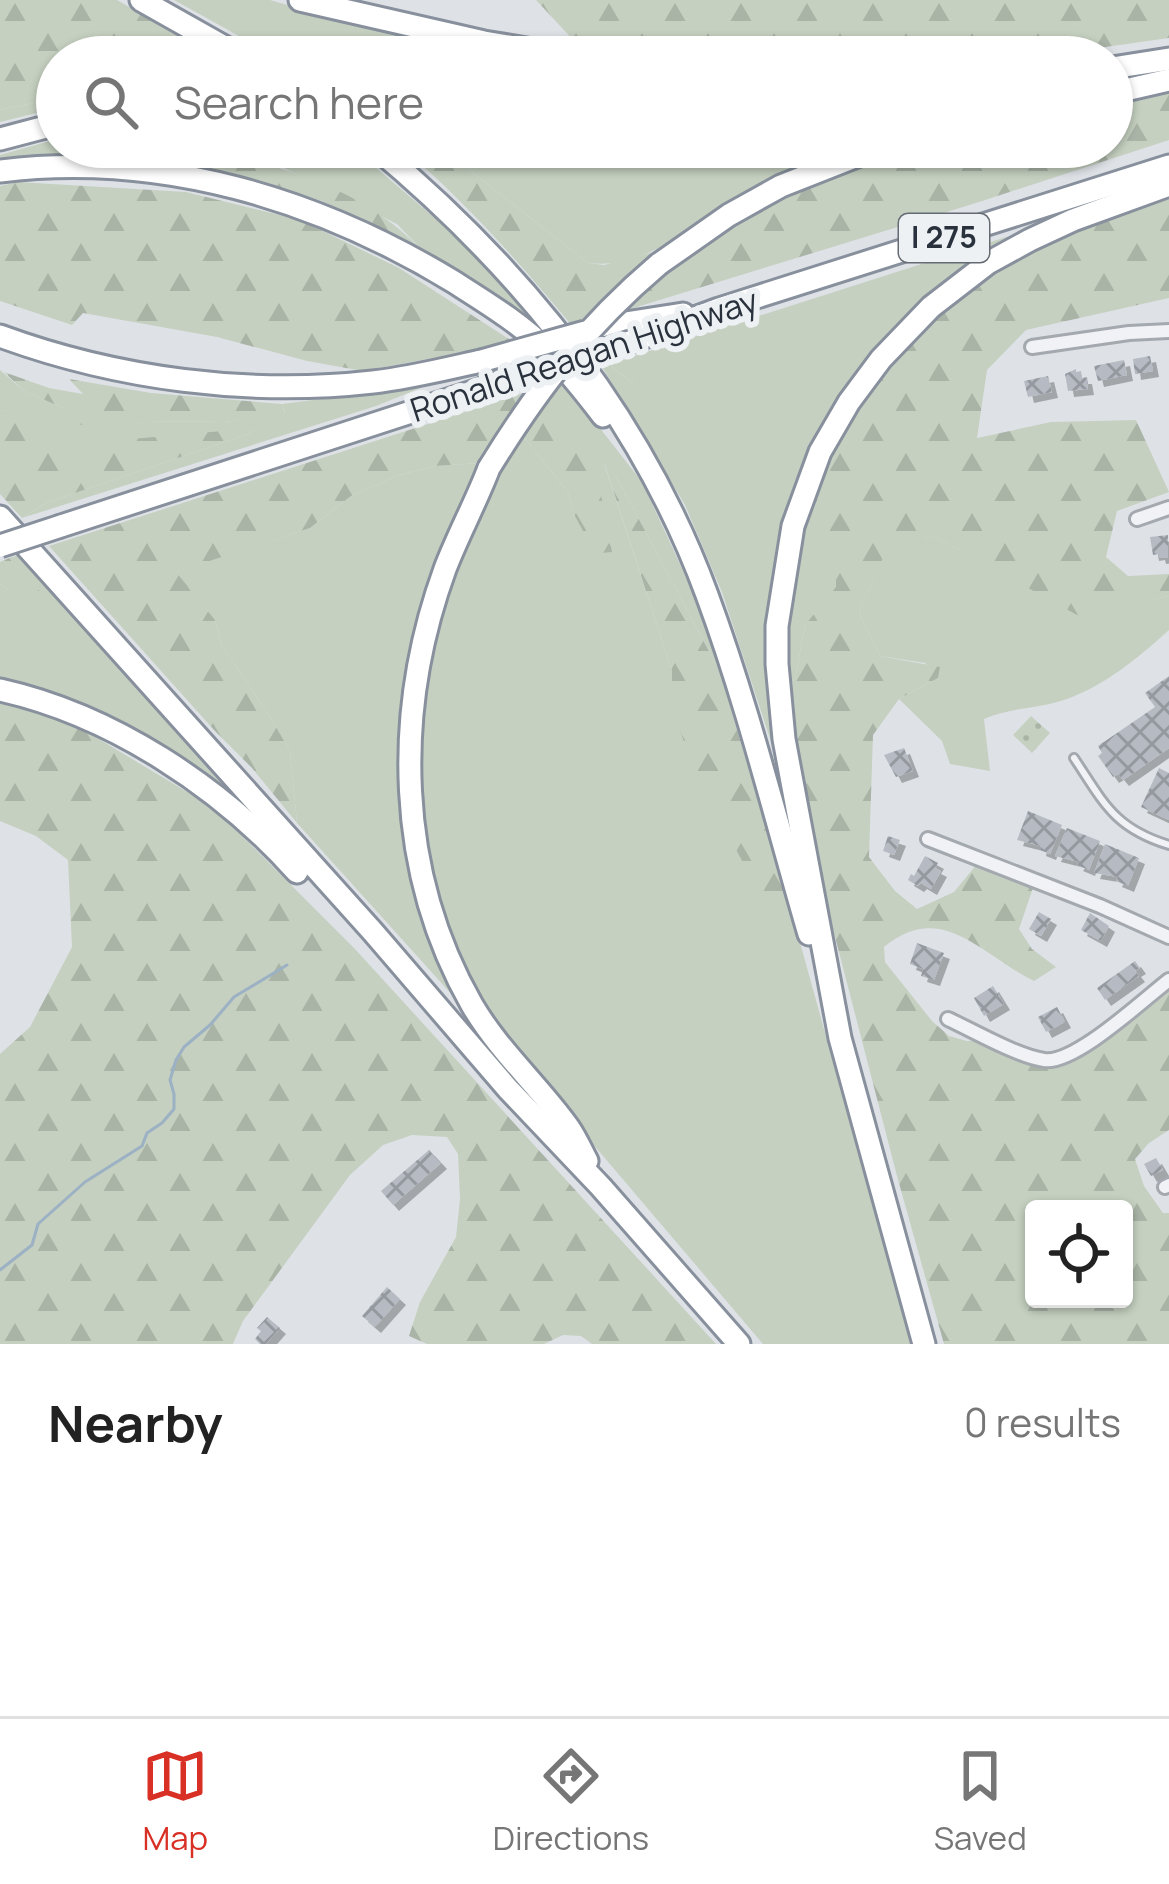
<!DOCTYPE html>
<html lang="en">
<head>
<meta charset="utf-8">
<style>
	body { margin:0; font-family:Manrope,sans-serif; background:#f2f2f2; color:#222 }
	.controls { position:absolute; right:36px; bottom:36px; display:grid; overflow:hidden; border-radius:12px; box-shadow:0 3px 9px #0004 }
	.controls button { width:108px; height:108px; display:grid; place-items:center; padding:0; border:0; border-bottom:3px solid #e0e0e0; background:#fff; color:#222; font:60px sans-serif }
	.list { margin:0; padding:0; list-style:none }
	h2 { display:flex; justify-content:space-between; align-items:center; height:156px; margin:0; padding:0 48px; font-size:51px }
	h2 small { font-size:39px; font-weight:400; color:#767676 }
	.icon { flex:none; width:66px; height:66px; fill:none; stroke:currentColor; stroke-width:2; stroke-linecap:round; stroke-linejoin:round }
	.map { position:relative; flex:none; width:1169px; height:1344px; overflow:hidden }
	.search { position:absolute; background:#fff; box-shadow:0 3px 9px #0004; left:36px; right:36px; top:36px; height:132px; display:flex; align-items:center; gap:30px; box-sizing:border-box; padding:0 42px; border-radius:66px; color:#767676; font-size:45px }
	.sheet { height:372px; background:#fff }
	nav { display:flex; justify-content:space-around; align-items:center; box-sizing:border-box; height:168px; border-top:3px solid #e0e0e0; background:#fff; font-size:33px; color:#767676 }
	nav a { display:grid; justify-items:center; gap:6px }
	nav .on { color:#d93025 }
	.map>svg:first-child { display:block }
	.grass { fill:#c5d0c0 }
	.forest { fill:url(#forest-firs); fill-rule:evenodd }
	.park { fill:url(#park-dots) }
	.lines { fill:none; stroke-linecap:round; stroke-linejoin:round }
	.stream { stroke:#9cb1c4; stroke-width:3 }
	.building { fill:url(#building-cross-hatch); filter:url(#shadow) }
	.lane-casing { stroke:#a4a9b0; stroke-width:12 }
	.street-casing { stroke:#a4a9b0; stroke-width:18 }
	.highway-casing { stroke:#87909c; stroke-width:27 }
	.lane { stroke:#f1f2f5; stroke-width:6 }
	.street { stroke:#f1f2f5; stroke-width:12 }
	.highway { stroke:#fff; stroke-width:21 }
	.highway-bridge-casing { stroke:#87909c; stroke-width:27; stroke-linecap:butt }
	.highway-bridge { stroke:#fff; stroke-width:21 }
	.labels { text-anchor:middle; stroke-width:12; stroke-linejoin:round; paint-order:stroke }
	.shield { fill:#eef1f4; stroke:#646b73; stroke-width:3 }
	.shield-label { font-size:30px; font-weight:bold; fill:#29313c }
	.street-label { font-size:33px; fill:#29313c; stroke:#eef1f4 }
</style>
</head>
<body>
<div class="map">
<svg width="1169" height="1344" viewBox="0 0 1169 1344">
	<defs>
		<pattern id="forest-firs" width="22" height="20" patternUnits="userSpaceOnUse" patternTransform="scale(3)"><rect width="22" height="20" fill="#c5d0c0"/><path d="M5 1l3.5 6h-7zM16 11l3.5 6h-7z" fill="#a9b3a6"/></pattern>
		<pattern id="park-dots" width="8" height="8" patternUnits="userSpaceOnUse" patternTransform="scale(3)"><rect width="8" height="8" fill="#c5d0c0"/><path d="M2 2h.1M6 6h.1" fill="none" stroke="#a9b3a6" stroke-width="1.8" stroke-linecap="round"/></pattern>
		<pattern id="building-cross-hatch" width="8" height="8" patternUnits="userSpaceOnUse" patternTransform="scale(3)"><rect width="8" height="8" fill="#b6bbc3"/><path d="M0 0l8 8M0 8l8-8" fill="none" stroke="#9499a0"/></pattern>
		<filter id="shadow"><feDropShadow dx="6" dy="6" stdDeviation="0" flood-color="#0004"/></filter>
	</defs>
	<rect width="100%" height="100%" fill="#dee2e7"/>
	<g class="grass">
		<path d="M 174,0 L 270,0 L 374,30 L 526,57 L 277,57 Z"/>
		<path d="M 57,98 L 57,108 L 0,122 L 0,110 Z"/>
		<path d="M 57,139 L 57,147 L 352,147 L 479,256 L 547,334 L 539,335 L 511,310 L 421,249 L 397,224 L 280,166 L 194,152 L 193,157 L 237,175 L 166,159 L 64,156 L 0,162 L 0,155 Z"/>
		<path d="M 440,147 L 843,147 C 811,162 779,175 748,191 C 696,219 652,270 588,263 Z"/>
		<path d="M 1028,230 L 963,268 L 916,307 L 860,372 L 785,523 L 770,598 L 770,684 L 781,772 L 722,592 L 685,505 L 602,367 L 609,365 L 634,384 L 660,363 L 646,352 Z"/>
		<path d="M 0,370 L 24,391 L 63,408 L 127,427 L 144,421 L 225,422 L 285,413 L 282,404 L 428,385 L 376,406 L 22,518 L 46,503 L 251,433 L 255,429 L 76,445 L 22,412 L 0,410 Z"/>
		<path d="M 559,382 L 585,409 L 642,482 L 692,590 L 720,672 L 616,476 L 604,463 L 672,671 L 672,709 L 774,920 L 793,917 L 911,1344 L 763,1344 L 529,1069 L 474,991 L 433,890 L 423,845 L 418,740 L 434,627 L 458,552 L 519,431 L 568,492 L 575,516 L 545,395 Z"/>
		<path d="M 480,463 L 462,499 L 429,588 L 400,728 L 403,808 L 411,877 L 431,940 L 473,1018 L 297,823 L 290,751 L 269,715 L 222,646 L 215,620 L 175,572 L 310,528 L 351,496 L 399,475 L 435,466 Z"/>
		<path d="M 813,492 L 836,563 L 836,588 L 805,625 L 796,674 L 788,699 L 786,626 L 796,552 Z"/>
		<path d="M 936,537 L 1077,614 L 1169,596 L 1169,630 C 1139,657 1106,685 1067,699 C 1040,709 1011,707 984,719 L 990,771 L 950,764 L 942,741 L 899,699 L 938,678 L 925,663 L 880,656 L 859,613 L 891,539 Z"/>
		<path d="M 19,555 L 249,813 L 80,707 L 0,679 L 0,584 L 62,628 L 67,622 L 9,558 Z"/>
	</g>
	<g class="forest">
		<path d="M 0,0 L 117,0 L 190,42 L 179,57 L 57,57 L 57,98 L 0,110 Z"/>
		<path d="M 536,0 L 1169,0 L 1169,38 L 1070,52 L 986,57 L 727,56 L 576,43 Z"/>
		<path d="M 1169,90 L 1169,140 L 976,203 L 614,314 L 719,228 L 841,168 L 910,147 L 1112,147 L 1112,102 Z"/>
		<path d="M 401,147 L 440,147 L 588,263 L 604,265 L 654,252 L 583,325 L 573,327 C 520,263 465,201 401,147 Z"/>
		<path d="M 193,152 C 276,160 361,188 421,249 L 322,201 L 237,175 L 193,157 Z"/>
		<path d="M 18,182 L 186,192 L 300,220 L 399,268 L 515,343 L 363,371 L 307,361 L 217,337 L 83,313 L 72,325 L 0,301 L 0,186 Z"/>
		<path d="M 1169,193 L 1169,298 L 1026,330 L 987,370 L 977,438 L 1051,422 L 1136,420 L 1169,492 L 1117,511 L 1106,557 L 1128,576 L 1169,574 L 1169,596 L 1077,615 L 936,537 L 891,540 L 859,613 L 880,656 L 940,667 L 938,678 L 899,699 L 873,735 L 869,857 L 895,891 L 917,909 L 954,892 L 977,864 L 1034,885 L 1019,929 L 1032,949 L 1056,967 L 1034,981 C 981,955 942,899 884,947 L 885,962 L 932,1021 L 949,1036 L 967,1041 L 984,1040 L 1034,1063 L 1075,1057 L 1169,991 L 1169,1130 L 1149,1143 L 1135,1159 L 1144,1186 L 1163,1213 L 1169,1213 L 1169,1344 L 944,1344 L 897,1176 L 833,929 L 799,775 L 788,699 L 796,674 L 805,625 L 836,587 L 836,563 L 817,539 L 813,492 L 832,450 L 857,406 L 887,363 L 930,317 L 991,270 L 1027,251 L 1126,208 ZM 1034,1209 L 1124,1209 L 1124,1299 L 1034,1299 Z"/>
		<path d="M 646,352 L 660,362 L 659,380 L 652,392 L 634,384 L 609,365 Z"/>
		<path d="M 4,372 L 49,388 L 83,394 L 69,379 L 151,393 L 282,404 L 285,414 L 225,422 L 144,421 L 127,428 L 71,424 L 63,408 L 24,391 Z"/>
		<path d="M 527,392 L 480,463 L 435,466 L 399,475 L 351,496 L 310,528 L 176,572 L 215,620 L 222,646 L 269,715 L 290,751 L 297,823 L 252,768 L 214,730 L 49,546 Z"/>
		<path d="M 545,395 L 579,426 L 593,454 L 612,552 L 600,553 L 588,540 L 575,516 L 568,492 L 519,431 Z"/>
		<path d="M 0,410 L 22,411 L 76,444 L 256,428 L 251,433 L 46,503 L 22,518 L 0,494 Z"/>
		<path d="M 603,459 L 616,476 L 720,672 L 793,917 L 774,921 L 696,774 L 672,709 L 672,671 Z"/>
		<path d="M 9,558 L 68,622 L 62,629 L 0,584 L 0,562 Z"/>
		<path d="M 0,701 L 77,726 L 214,808 L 355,949 L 716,1344 L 592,1344 L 581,1336 L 563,1335 L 544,1344 L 427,1344 L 409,1336 L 420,1302 L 456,1237 L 460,1199 L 458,1154 L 447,1137 L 412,1135 L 383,1145 L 350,1175 L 243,1321 L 233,1344 L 0,1344 L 0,1054 L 30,1027 L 72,947 L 68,860 L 36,836 L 0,821 Z"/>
	</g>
	<path class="park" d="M 1031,716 L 1050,733 L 1032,753 L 1013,735 Z"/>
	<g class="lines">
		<path class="stream" d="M 0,1270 L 32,1245 L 38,1224 L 85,1182 L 142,1146 L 147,1133 L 162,1123 L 174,1109 L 174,1094 L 170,1080 L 176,1060 L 184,1047 L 210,1025 L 234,997 L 287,965"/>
	</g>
	<g class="building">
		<path d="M 1150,356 L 1153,371 L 1135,374 L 1133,359 Z"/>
		<path d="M 1124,360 L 1127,375 L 1098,381 L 1094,366 Z"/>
		<path d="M 1076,369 L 1076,372 L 1081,371 L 1082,378 L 1086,378 L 1088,389 L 1068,391 L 1065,374 Z"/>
		<path d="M 1048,376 L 1052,392 L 1028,397 L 1024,381 Z"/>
		<path d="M 1168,535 L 1168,557 L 1160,558 L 1159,554 L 1153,555 L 1150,537 Z"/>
		<path d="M 1169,676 L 1169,748 L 1123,780 L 1118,774 L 1113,777 L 1098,756 L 1102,753 L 1098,746 L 1155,707 L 1145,693 Z"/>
		<path d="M 904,748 L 913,771 L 896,777 L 884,755 Z"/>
		<path d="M 1159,768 L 1169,773 L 1169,820 L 1141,807 Z"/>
		<path d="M 1028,811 L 1062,825 L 1050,854 L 1040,850 L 1041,846 L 1017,840 Z"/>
		<path d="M 1067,828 L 1100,841 L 1089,870 L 1077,865 L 1079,862 L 1055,856 Z"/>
		<path d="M 888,836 L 900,840 L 894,855 L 883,851 Z"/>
		<path d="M 1105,844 L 1139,858 L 1128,886 L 1116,881 L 1118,877 L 1094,873 Z"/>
		<path d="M 925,856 L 938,863 L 935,868 L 941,871 L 931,889 L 921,883 L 918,886 L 908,880 L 911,874 L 914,876 Z"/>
		<path d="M 1039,912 L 1051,919 L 1041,936 L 1029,929 Z"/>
		<path d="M 1090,913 L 1109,926 L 1101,941 L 1081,930 Z"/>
		<path d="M 917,943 L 944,953 L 934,980 L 921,976 L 923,969 L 910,964 Z"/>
		<path d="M 1135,961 L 1140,968 L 1135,971 L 1139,976 L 1105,1000 L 1097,988 Z"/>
		<path d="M 993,986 L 1004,1004 L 984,1016 L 974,998 Z"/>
		<path d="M 1057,1007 L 1065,1022 L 1046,1032 L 1038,1017 Z"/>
		<path d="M 429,1150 L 441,1163 L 393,1205 L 381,1191 Z"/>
		<path d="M 1156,1158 L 1163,1170 L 1151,1176 L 1144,1164 Z"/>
		<path d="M 387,1287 L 400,1299 L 375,1327 L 362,1316 Z"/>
		<path d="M 267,1317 L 280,1328 L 266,1344 L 260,1344 L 255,1339 L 261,1331 L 257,1328 Z"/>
	</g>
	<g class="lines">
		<defs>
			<path id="lane" d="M 1074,758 C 1104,803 1114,828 1169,845"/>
			<g id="street">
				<path d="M 1032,347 L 1129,333 L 1169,331"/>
				<path d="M 1137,519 L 1169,508"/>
				<path d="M 928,839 L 1100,906 L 1169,937"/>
				<path d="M 948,1019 C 974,1031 1017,1056 1044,1060 C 1074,1065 1143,1000 1169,980"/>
				<path d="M 1165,1187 L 1169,1185"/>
			</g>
			<g id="highway">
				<path d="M 141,0 L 242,57"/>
				<path d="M 300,0 L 484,42 L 575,57"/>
				<path d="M 1112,68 L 1169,59"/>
				<path d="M 1112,93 L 1169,80"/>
				<path d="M 0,139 L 57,124"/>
				<path d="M 375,147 C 520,268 641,415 707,595 C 748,706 776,821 809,934"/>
				<path d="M 0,171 C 161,151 318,199 454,282 C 487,303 523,325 550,353 C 569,372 587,395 603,416"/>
				<path d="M 659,264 L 729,215 L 781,186 L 880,147"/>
				<path d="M 606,326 L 683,314"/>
				<path d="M 0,336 C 117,379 249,396 373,382 C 409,378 445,369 481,361"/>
				<path d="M 633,341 L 719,309 L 1169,166"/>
				<path d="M 489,468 C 476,502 458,535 445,569 C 393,712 396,872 472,1005 C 499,1051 539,1086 569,1128 C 576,1138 581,1150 587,1161"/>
				<path d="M 0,517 L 373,932 L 508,1089 L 601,1187 L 739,1344"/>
				<path d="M 61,526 L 500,383"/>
				<path d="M 0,690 C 112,715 221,787 297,872"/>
				<path d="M 924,1344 L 840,1038 L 784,739 L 777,664 L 777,626 L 793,526 L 820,452 L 849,402 L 881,359 L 931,307 L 988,263 L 1030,240 L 1073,220 L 1169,185"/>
			</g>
		</defs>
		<use href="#lane" class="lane-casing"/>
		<use href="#street" class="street-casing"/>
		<use href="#highway" class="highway-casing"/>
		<use href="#lane" class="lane"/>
		<use href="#street" class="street"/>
		<use href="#highway" class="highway"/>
		<defs>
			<g id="highway-bridge">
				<path d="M 481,361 L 585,332"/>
				<path d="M 500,383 L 633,341"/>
				<path d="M 489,468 C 539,387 586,326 659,264"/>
				<path d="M 0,546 L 61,526"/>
			</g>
		</defs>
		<use href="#highway-bridge" class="highway-bridge-casing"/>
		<use href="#highway-bridge" class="highway-bridge"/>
	</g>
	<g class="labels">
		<rect class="shield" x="899" y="214" width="90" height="48" rx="9"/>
		<g class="shield-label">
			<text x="944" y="248">I 275</text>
		</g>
		<g class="street-label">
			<text transform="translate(584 355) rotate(-18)" y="12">Ronald Reagan Highway</text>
		</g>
	</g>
</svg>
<div class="controls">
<button><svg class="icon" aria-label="locate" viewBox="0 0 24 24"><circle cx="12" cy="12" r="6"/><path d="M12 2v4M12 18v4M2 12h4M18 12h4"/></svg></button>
</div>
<div class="search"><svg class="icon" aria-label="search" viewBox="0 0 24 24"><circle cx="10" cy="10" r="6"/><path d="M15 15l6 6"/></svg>Search here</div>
</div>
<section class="sheet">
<h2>Nearby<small>0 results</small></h2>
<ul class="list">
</ul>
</section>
<nav>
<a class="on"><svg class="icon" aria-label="map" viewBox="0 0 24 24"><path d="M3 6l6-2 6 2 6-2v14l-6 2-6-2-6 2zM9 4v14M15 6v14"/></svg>Map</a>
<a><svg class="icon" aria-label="directions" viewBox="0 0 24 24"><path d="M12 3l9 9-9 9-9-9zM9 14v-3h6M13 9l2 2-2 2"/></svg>Directions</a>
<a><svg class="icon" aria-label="saved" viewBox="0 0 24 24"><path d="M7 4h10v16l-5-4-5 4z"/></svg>Saved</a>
</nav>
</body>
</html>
